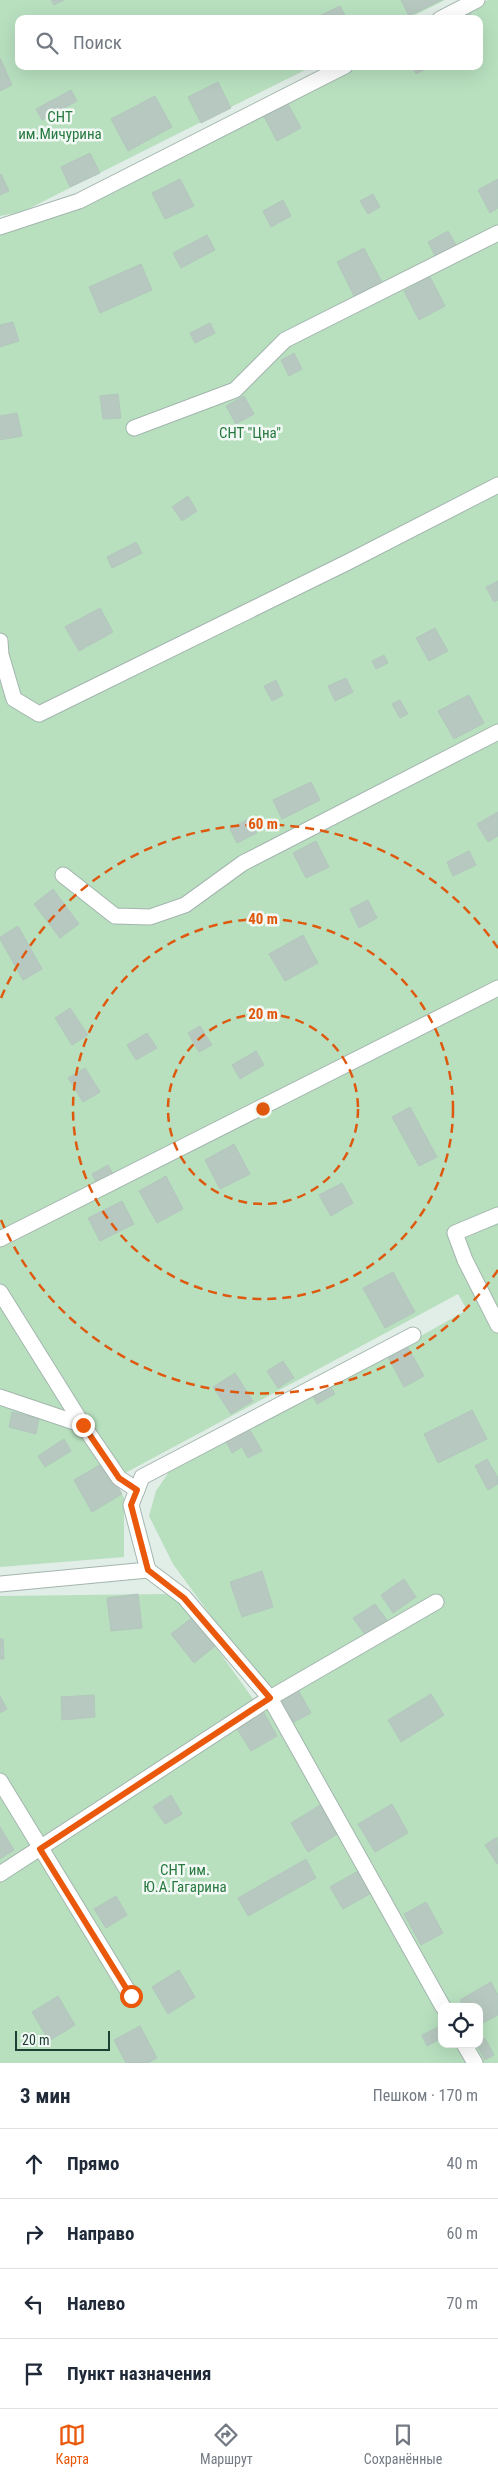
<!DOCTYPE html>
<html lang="ru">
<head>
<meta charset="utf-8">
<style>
	body { margin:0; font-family:"Roboto Condensed",sans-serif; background:#f2f2f3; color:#1f2937 }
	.controls { position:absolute; right:15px; bottom:15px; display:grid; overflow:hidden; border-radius:10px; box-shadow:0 5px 20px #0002 }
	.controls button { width:45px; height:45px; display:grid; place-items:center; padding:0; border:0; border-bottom:1px solid #e0e1e3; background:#fff; color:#1f2937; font:25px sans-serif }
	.scale { position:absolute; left:15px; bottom:12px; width:95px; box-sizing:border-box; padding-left:5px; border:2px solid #203f34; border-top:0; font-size:14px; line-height:18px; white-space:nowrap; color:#203f34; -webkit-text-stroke:4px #f2f9f5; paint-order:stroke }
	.stop { position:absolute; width:15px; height:15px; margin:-11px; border:4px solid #ea580c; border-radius:50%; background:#fff }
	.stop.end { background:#ea580c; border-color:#fff; box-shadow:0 1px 5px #0008 }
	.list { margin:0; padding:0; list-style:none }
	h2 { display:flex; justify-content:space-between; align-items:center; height:65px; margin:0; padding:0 20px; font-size:21px }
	h2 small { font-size:16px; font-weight:400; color:#747a83 }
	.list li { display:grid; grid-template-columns:32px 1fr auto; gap:15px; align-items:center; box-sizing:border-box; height:70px; padding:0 20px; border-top:1px solid #e0e1e3 }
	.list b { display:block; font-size:19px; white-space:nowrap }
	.list em { font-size:16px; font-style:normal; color:#747a83 }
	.icon { flex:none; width:28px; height:28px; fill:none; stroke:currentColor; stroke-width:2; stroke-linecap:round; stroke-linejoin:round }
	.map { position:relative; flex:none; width:498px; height:2063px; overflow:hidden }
	.search { position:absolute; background:#fff; box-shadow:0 5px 20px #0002; left:15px; right:15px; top:15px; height:55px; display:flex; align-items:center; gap:12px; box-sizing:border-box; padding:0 18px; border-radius:10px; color:#747a83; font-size:19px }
	.sheet { height:345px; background:#fff }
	nav { display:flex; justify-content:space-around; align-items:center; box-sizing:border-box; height:70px; border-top:1px solid #e0e1e3; background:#fff; font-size:14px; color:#747a83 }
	nav a { display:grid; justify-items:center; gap:2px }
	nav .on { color:#ea580c }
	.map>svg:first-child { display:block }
	.green { fill:#b8e0bf; fill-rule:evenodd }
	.building { fill:#b6c8bf; stroke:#b3c7bd }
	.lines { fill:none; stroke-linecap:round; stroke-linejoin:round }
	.minor-casing { stroke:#a3b5ae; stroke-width:17 }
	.minor { stroke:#fff; stroke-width:15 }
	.route { stroke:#ea580c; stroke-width:6 }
	.ring { fill:none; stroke:#de580e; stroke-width:2.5; stroke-dasharray:9 6 }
	.labels { text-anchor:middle; stroke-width:5; stroke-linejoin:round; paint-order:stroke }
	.park-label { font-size:15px; fill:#27793f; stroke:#f2f9f5 }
	.centre { fill:#de580e; stroke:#f2f9f5; stroke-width:2.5 }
	.ring-label { font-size:15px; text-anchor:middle; font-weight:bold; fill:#de580e; stroke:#f2f9f5; stroke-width:5; stroke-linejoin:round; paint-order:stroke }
</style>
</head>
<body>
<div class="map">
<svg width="498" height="2063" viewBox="0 0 498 2063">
	<rect width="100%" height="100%" fill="#e1ede7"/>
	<g class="green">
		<path d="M 0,0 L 445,0 L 407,19 L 19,19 L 19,66 L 313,66 L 22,212 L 0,216 Z"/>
		<path d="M 488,0 L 498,0 L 498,2063 L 0,2063 L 0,1596 L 166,1594 L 187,1607 L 261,1710 L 265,1690 L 173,1564 L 149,1516 L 156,1491 L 173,1466 L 291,1404 L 298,1405 L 467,1310 L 458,1294 L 114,1479 L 124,1498 L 124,1557 L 0,1567 L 0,235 L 42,220 L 354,66 L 479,66 L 479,19 L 450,19 ZM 442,2007 L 479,2007 L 479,2044 L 442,2044 Z"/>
	</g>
	<g class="building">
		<path d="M 51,0 L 64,0 L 54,5 Z"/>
		<path d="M 401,0 L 442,0 L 409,16 Z"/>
		<path d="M 340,6 L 347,19 L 313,19 Z"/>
		<path d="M 468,9 L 473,19 L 448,19 Z"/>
		<path d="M 0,58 L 12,85 L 0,91 Z"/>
		<path d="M 412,66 L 432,66 L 416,74 Z"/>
		<path d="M 218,82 L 231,108 L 201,123 L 188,97 Z"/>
		<path d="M 71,90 L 77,101 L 42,120 L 36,109 Z"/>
		<path d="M 155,96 L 172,127 L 128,151 L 111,119 Z"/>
		<path d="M 287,102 L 301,128 L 277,141 L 263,115 Z"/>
		<path d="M 90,153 L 100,173 L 70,187 L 61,167 Z"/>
		<path d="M 1,174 L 9,191 L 0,195 L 0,175 Z"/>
		<path d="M 180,179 L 194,206 L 165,219 L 152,193 Z"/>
		<path d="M 498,179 L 498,208 L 490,213 L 478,190 Z"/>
		<path d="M 373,194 L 380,207 L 368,214 L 360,201 Z"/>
		<path d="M 283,200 L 291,216 L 271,227 L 263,211 Z"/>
		<path d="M 448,231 L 456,245 L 435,256 L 428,242 Z"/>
		<path d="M 207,235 L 215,250 L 181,268 L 173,253 Z"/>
		<path d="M 364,248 L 383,284 L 355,298 L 337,262 Z"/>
		<path d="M 141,264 L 152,290 L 100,313 L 89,287 Z"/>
		<path d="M 430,277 L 445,306 L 419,320 L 404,291 Z"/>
		<path d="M 13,322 L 19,341 L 0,347 L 0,325 Z"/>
		<path d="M 210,323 L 215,333 L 195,343 L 190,333 Z"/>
		<path d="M 294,353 L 302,369 L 289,376 L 281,360 Z"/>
		<path d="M 118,394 L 121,418 L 103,419 L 100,396 Z"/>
		<path d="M 244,396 L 254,414 L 236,424 L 226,406 Z"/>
		<path d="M 17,413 L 22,436 L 0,440 L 0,416 Z"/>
		<path d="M 188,496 L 197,511 L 182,521 L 172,507 Z"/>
		<path d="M 136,542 L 142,553 L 112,568 L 107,557 Z"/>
		<path d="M 498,581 L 498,600 L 494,602 L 486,587 Z"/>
		<path d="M 100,608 L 113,632 L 79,651 L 65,627 Z"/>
		<path d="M 435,628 L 448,651 L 429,661 L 416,638 Z"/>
		<path d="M 384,655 L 388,663 L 376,669 L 372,661 Z"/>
		<path d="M 346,678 L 353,692 L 335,701 L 328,686 Z"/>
		<path d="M 276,680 L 283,695 L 272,701 L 264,686 Z"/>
		<path d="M 469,695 L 484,723 L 454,739 L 438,711 Z"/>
		<path d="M 400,700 L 408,714 L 400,718 L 392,704 Z"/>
		<path d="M 311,782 L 320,800 L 282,819 L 273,800 Z"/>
		<path d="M 498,812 L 498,836 L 488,842 L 477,824 Z"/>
		<path d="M 250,818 L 257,833 L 237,843 L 230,829 Z"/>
		<path d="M 316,841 L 329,867 L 306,878 L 293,853 Z"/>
		<path d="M 469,851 L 476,865 L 453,876 L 447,862 Z"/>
		<path d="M 53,889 L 79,924 L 60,938 L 34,904 Z"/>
		<path d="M 368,900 L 377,918 L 359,928 L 350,909 Z"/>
		<path d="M 18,926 L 42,969 L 23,980 L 0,939 L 0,937 Z"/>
		<path d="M 303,935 L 318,963 L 285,981 L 269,954 Z"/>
		<path d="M 70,1008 L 88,1035 L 72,1045 L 55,1018 Z"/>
		<path d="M 200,1026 L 212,1045 L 199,1052 L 188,1033 Z"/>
		<path d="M 147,1033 L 157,1048 L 136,1060 L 127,1045 Z"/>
		<path d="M 256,1051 L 264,1065 L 240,1079 L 232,1065 Z"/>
		<path d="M 85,1068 L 100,1092 L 83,1102 L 68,1078 Z"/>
		<path d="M 410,1107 L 437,1157 L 419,1166 L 392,1117 Z"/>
		<path d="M 234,1144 L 250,1174 L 220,1189 L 205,1160 Z"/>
		<path d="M 108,1165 L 117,1181 L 100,1190 L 92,1174 Z"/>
		<path d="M 166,1176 L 183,1209 L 157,1223 L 139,1191 Z"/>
		<path d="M 342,1183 L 353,1203 L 331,1216 L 319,1195 Z"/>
		<path d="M 122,1201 L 134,1224 L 100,1241 L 88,1218 Z"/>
		<path d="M 393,1272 L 415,1312 L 385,1328 L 363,1288 Z"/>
		<path d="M 407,1346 L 424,1376 L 404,1387 L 388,1357 Z"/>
		<path d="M 283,1361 L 294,1378 L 278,1388 L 267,1371 Z"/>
		<path d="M 235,1373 L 253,1401 L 231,1414 L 213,1387 Z"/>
		<path d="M 329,1384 L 335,1394 L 317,1404 L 312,1394 Z"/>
		<path d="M 472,1410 L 487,1439 L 438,1463 L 424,1434 Z"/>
		<path d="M 12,1412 L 39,1418 L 36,1434 L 9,1427 Z"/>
		<path d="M 247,1425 L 262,1451 L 248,1458 L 242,1447 L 232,1453 L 224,1437 Z"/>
		<path d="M 64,1439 L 71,1451 L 45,1467 L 38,1456 Z"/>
		<path d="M 487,1459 L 498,1478 L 498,1484 L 488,1490 L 475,1466 Z"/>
		<path d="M 103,1463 L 122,1494 L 92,1512 L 74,1480 Z"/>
		<path d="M 262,1571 L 273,1607 L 242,1617 L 230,1582 Z"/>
		<path d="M 404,1579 L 416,1597 L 393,1613 L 381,1595 Z"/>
		<path d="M 138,1594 L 142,1628 L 111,1631 L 107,1598 Z"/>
		<path d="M 375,1604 L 387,1620 L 366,1636 L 353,1618 Z"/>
		<path d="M 193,1617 L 215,1646 L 194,1663 L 171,1634 Z"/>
		<path d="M 0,1639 L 3,1639 L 4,1659 L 0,1659 Z"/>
		<path d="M 297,1688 L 311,1713 L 292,1723 L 278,1698 Z"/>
		<path d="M 431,1694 L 444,1715 L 401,1742 L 388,1720 Z"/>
		<path d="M 94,1695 L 95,1717 L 62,1720 L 61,1697 Z"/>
		<path d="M 0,1696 L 7,1709 L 0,1713 Z"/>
		<path d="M 263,1711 L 277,1736 L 251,1751 L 236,1727 Z"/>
		<path d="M 171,1795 L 182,1814 L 165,1824 L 153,1807 Z"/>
		<path d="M 325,1802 L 342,1831 L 308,1852 L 291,1823 Z"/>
		<path d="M 392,1804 L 408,1833 L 375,1852 L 358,1824 Z"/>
		<path d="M 0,1827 L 14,1850 L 0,1859 Z"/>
		<path d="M 497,1837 L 498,1863 L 497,1864 L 485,1845 Z"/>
		<path d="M 306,1859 L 316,1878 L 248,1916 L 238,1898 Z"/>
		<path d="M 360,1870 L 373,1892 L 343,1909 L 330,1887 Z"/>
		<path d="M 116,1896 L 127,1915 L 106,1928 L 94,1909 Z"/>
		<path d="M 426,1902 L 443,1933 L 421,1945 L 404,1914 Z"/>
		<path d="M 179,1970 L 195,1997 L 168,2014 L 152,1987 Z"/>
		<path d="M 491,1982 L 498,1995 L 498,2015 L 479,2025 L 479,2007 L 465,2007 L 460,2000 Z"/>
		<path d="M 58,1996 L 75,2025 L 49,2041 L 32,2012 Z"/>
		<path d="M 442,2025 L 442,2038 L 427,2046 L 422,2035 Z"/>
		<path d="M 140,2026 L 157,2058 L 148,2063 L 126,2063 L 114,2040 Z"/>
		<path d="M 485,2038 L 494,2055 L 485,2060 L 476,2044 L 479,2044 L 479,2041 Z"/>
	</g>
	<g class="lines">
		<defs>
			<g id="minor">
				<path d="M 440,19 L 477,0"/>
				<path d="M 0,227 L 79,201 L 345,66"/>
				<path d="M 134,428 L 235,390 L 285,340 L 498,233"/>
				<path d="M 0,641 L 1,655 L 14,699 L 39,714 L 346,563 L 498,485"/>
				<path d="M 63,875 L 115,916 L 150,917 L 185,905 L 243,863 L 498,732"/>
				<path d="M 498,1215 L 455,1233 L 465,1260 L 498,1325"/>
				<path d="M 0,1239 L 498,988"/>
				<path d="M 0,1292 L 83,1425 L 119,1478 L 137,1490"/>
				<path d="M 0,1397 L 83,1425"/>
				<path d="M 148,1570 L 184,1597 L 270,1698 L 443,2007"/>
				<path d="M 0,1584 L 148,1570 L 131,1505 L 142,1477 L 413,1335"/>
				<path d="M 0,1781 L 131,1996"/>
				<path d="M 0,1874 L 270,1698 L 436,1602"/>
				<path d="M 464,2044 L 475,2063"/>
			</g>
		</defs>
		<use href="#minor" class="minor-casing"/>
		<use href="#minor" class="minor"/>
	</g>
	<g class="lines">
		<path class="route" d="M 83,1425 L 119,1478 L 137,1490 L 131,1505 L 148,1570 L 184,1598 L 270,1698 L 40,1849 L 131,1996"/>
	</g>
	<g class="ring">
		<circle cx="263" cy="1109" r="95"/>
		<circle cx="263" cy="1109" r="190"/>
		<path d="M498 1270A285 285 0 0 1 1 1220M1 998A285 285 0 0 1 498 948"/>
	</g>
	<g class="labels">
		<g class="park-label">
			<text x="60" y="122">СНТ<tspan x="60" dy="17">им.Мичурина</tspan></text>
			<text x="250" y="438">СНТ "Цна"</text>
			<text x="185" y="1875">СНТ им.<tspan x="185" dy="17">Ю.А.Гагарина</tspan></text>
		</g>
	</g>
	<circle cx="263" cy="1109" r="8" class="centre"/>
	<g class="ring-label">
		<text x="263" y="829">60 m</text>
		<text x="263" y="924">40 m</text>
		<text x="263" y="1019">20 m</text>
	</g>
</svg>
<div class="controls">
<button><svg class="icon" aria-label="locate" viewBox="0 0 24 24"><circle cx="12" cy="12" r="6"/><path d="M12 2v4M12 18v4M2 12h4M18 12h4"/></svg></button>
</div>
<div class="scale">20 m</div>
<div class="stop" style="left:131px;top:1996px"></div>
<div class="stop end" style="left:83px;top:1425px"></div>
<div class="search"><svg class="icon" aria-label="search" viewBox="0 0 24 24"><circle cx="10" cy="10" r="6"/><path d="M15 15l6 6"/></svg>Поиск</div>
</div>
<section class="sheet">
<h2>3 мин<small>Пешком · 170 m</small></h2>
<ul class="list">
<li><svg class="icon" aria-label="ahead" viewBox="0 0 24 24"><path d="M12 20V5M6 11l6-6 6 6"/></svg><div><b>Прямо</b></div><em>40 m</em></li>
<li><svg class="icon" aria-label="right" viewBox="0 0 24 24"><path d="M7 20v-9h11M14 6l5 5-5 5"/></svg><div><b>Направо</b></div><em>60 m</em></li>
<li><svg class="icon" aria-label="left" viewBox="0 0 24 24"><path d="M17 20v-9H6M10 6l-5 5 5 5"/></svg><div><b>Налево</b></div><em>70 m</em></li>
<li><svg class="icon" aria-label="arrive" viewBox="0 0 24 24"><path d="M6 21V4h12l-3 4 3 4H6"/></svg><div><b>Пункт назначения</b></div></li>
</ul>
</section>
<nav>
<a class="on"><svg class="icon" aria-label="map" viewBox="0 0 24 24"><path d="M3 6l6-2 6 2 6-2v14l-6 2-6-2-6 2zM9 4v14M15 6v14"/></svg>Карта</a>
<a><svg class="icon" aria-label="directions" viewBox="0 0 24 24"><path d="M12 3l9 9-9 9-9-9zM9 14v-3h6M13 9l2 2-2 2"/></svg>Маршрут</a>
<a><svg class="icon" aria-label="saved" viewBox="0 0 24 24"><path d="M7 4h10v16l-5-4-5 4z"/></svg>Сохранённые</a>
</nav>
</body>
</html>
